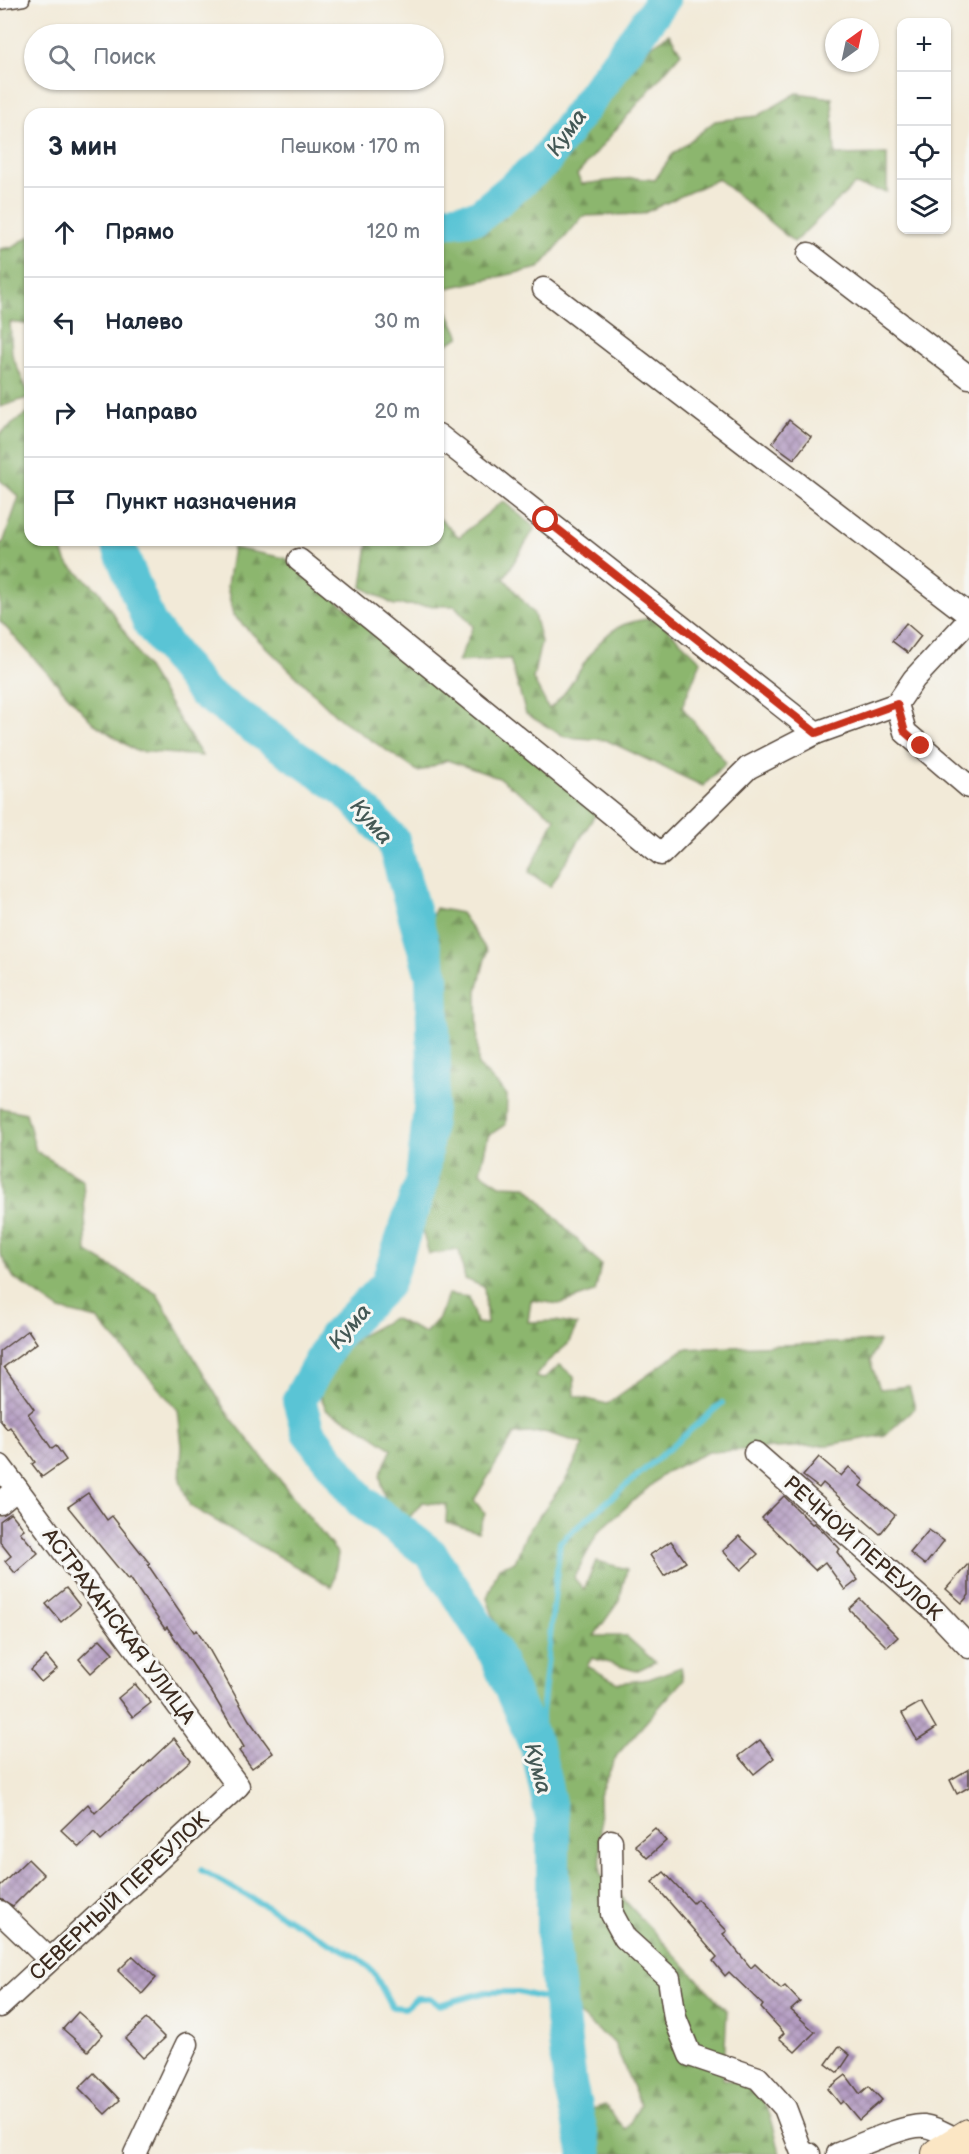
<!DOCTYPE html>
<html lang="ru">
<head>
<meta charset="utf-8">
<style>
	body { margin:0; font-family:"Balsamiq Sans",sans-serif; background:#f2f2f3; color:#1f2937 }
	.controls { position:absolute; right:18px; top:18px; display:grid; overflow:hidden; border-radius:12px; box-shadow:0 2px 4px #0004 }
	.controls button { width:54px; height:54px; display:grid; place-items:center; padding:0; border:0; border-bottom:2px solid #e0e1e3; background:#fff; color:#1f2937; font:30px sans-serif }
	.compass { position:absolute; left:825px; top:18px; width:54px; height:54px; border-radius:50%; background:#fff; box-shadow:0 2px 4px #0004; rotate:33deg }
	.stop { position:absolute; width:18px; height:18px; margin:-14px; border:4px solid #c8321e; border-radius:50%; background:#fff }
	.stop.end { background:#c8321e; border-color:#fff; box-shadow:0 2px 6px #0008 }
	.list { margin:0; padding:0; list-style:none }
	h2 { display:flex; justify-content:space-between; align-items:center; height:78px; margin:0; padding:0 24px; font-size:26px }
	h2 small { font-size:20px; font-weight:400; color:#747a83 }
	.list li { display:grid; grid-template-columns:39px 1fr auto; gap:18px; align-items:center; box-sizing:border-box; height:90px; padding:0 24px; border-top:2px solid #e0e1e3 }
	.list b { display:block; font-size:22px; white-space:nowrap }
	.list em { font-size:20px; font-style:normal; color:#747a83 }
	.icon { flex:none; width:33px; height:33px; fill:none; stroke:currentColor; stroke-width:2; stroke-linecap:round; stroke-linejoin:round }
	.map { position:relative; flex:none; width:969px; height:2154px; overflow:hidden }
	.search { position:absolute; background:#fff; box-shadow:0 2px 4px #0004; left:24px; top:24px; width:420px; height:66px; display:flex; align-items:center; gap:15px; box-sizing:border-box; padding:0 21px; border-radius:33px; color:#747a83; font-size:22px }
	.panel { position:absolute; background:#fff; box-shadow:0 2px 4px #0004; left:24px; top:108px; width:420px; height:438px; border-radius:18px }
	.map>svg:first-child { display:block }
	.forest { fill:url(#forest-firs); stroke:#647046; stroke-width:1.5 }
	.lines { fill:none; stroke-linecap:round; stroke-linejoin:round }
	.stream { stroke:#5ac4d5; stroke-width:6 }
	.river { stroke:#5ac4d5; stroke-width:34 }
	.building { fill:url(#building-cross-hatch) }
	.lane-casing { stroke:#56473a; stroke-width:13 }
	.street-casing { stroke:#56473a; stroke-width:25 }
	.secondary-casing { stroke:#56473a; stroke-width:34 }
	.lane { stroke:#fff; stroke-width:10 }
	.street { stroke:#fff; stroke-width:22 }
	.secondary { stroke:#fbe6c4; stroke-width:32 }
	.route { stroke:#c8321e; stroke-width:8 }
	.labels { text-anchor:middle; stroke-width:6; stroke-linejoin:round; paint-order:stroke }
	.street-label { font-size:21px; fill:#3b2a1e; stroke:#f6f6f2 }
	.water-label { font-size:22px; font-style:italic; fill:#445855; stroke:#f6f6f2 }
</style>
</head>
<body>
<div class="map">
<svg width="969" height="2154" viewBox="0 0 969 2154">
	<defs>
		<pattern id="forest-firs" width="22" height="20" patternUnits="userSpaceOnUse" patternTransform="scale(1.5)"><rect width="22" height="20" fill="#8cb66e"/><path d="M5 1l3.5 6h-7zM16 11l3.5 6h-7z" fill="#74945a"/></pattern>
		<pattern id="building-cross-hatch" width="8" height="8" patternUnits="userSpaceOnUse" patternTransform="scale(1.5)"><rect width="8" height="8" fill="#b49cc2"/><path d="M0 0l8 8M0 8l8-8" fill="none" stroke="#947f9d"/></pattern>
	</defs>
	<rect width="100%" height="100%" fill="#f6f6f2"/>
	<filter id="ink" filterUnits="userSpaceOnUse"><feTurbulence type="fractalNoise" baseFrequency=".0167" numOctaves="2"/><feDisplacementMap in="SourceGraphic" scale="12" xChannelSelector="R" yChannelSelector="G"/><feConvolveMatrix kernelMatrix="1 2 1 2 8 2 1 2 1" color-interpolation-filters="sRGB"/></filter>
	<filter id="wash" filterUnits="userSpaceOnUse"><feTurbulence type="fractalNoise" baseFrequency=".008" numOctaves="4" result="noise"/><feDisplacementMap in="SourceGraphic" scale="24" xChannelSelector="R" yChannelSelector="G"/><feGaussianBlur stdDeviation="1.35" result="paint"/><feColorMatrix in="noise" values="0 0 0 0 0 0 0 0 0 0 0 0 0 0 0 0 0 1.4 0 .05"/><feComposite in="paint" operator="in"/></filter>
	<g filter="url(#wash)">
		<rect width="100%" height="100%" fill="#f2ead8"/>
		<g class="forest">
			<path d="M 669,34 L 681,53 L 577,175 L 582,184 L 634,178 L 655,180 L 672,155 L 715,121 L 758,116 L 797,93 L 832,98 L 835,155 L 887,154 L 887,192 L 854,185 L 794,242 L 718,179 L 642,214 L 583,216 L 539,268 L 438,290 L 438,234 L 484,227 L 555,167 L 650,46 Z"/>
			<path d="M 30,236 L 30,325 L 10,322 L 12,355 L 30,397 L 0,407 L 0,249 L 12,247 Z"/>
			<path d="M 438,291 L 460,337 L 438,349 Z"/>
			<path d="M 27,413 L 30,417 L 30,540 L 58,540 L 67,563 L 99,591 L 202,756 L 136,751 L 93,723 L 0,621 L 0,543 L 3,543 L 19,497 L 0,480 L 0,437 L 1,433 Z"/>
			<path d="M 503,501 L 535,528 L 504,578 L 534,614 L 541,642 L 533,679 L 549,709 C 578,686 588,640 623,625 C 632,621 644,620 655,617 L 701,661 L 682,707 L 726,763 L 703,786 L 606,740 L 565,737 L 526,714 L 510,659 L 458,662 L 473,626 L 455,606 L 394,605 L 362,587 L 368,544 L 362,540 L 438,540 L 438,517 L 459,537 Z"/>
			<path d="M 233,548 L 285,558 L 597,812 L 550,887 L 529,872 L 555,818 L 499,778 L 447,760 L 419,772 L 341,720 L 233,615 L 227,586 Z"/>
			<path d="M 436,908 L 461,913 L 487,951 L 477,991 L 478,1065 L 507,1095 L 506,1124 L 488,1136 L 480,1172 L 500,1185 L 526,1186 L 601,1265 L 595,1292 L 559,1304 L 531,1300 L 528,1322 L 556,1321 L 577,1325 L 568,1344 L 546,1363 L 535,1377 L 543,1379 L 560,1365 L 574,1377 L 575,1396 L 607,1404 L 684,1349 L 879,1341 L 870,1361 L 880,1389 L 909,1386 L 915,1408 L 885,1435 L 828,1445 L 708,1452 L 666,1472 L 598,1532 L 574,1578 L 584,1590 L 596,1561 L 627,1569 L 619,1601 L 594,1636 L 626,1636 L 655,1662 L 636,1671 L 592,1658 L 587,1666 L 618,1683 L 649,1679 L 681,1667 L 683,1680 L 617,1755 L 599,1795 L 601,1875 L 727,2011 L 723,2079 C 769,2088 770,2113 780,2154 L 595,2154 L 585,2132 L 589,2110 L 605,2105 L 626,2130 L 640,2104 L 614,2043 L 578,2014 L 567,1947 L 564,1821 L 548,1752 L 523,1676 L 501,1639 L 487,1598 L 499,1567 L 515,1562 L 526,1534 L 565,1481 L 584,1444 L 544,1432 L 514,1434 L 474,1500 L 485,1514 L 478,1532 L 446,1522 L 447,1505 L 422,1502 L 409,1518 L 387,1508 L 380,1475 L 392,1449 L 355,1424 L 327,1411 L 320,1395 L 343,1345 L 393,1318 L 425,1333 L 439,1318 L 448,1294 L 469,1297 L 476,1323 L 487,1324 L 484,1287 L 465,1279 L 459,1250 L 429,1254 L 422,1230 L 448,1076 L 447,987 L 428,924 Z"/>
			<path d="M 0,1108 L 26,1113 L 36,1151 L 83,1180 L 87,1252 L 157,1294 L 225,1410 L 338,1554 L 332,1587 L 190,1506 L 180,1481 L 182,1446 L 178,1410 L 97,1319 L 60,1310 L 14,1278 L 0,1254 Z"/>
		</g>
		<g class="lines">
			<g class="stream">
				<path d="M 538,1751 L 560,1542 L 722,1403"/>
				<path d="M 201,1870 L 361,1960 L 374,1973 L 392,2007 L 405,2008 L 417,1998 L 430,1998 L 439,2005 L 486,1992 L 518,1992 L 560,2002"/>
			</g>
			<g class="river">
				<path d="M 438,222 L 478,217 L 543,163 L 663,0"/>
				<path d="M 116,540 L 150,624 L 203,692 L 346,791 L 393,840 L 432,976 L 434,1073 L 422,1180 L 387,1284 L 334,1337 L 299,1400 L 308,1432 L 361,1501 L 431,1554 L 493,1649 L 538,1751 L 553,1823 L 553,1942 L 570,2084 L 586,2154"/>
			</g>
		</g>
		<g id="blocks">
			<g class="building">
				<path d="M 789,420 L 811,437 L 794,459 L 772,443 Z"/>
				<path d="M 906,623 L 921,636 L 908,653 L 892,641 Z"/>
				<path d="M 28,1330 L 37,1343 L 4,1367 L 34,1409 L 28,1414 L 52,1449 L 56,1446 L 66,1460 L 42,1477 L 32,1464 L 35,1462 L 10,1427 L 7,1429 L 0,1420 L 0,1351 Z"/>
				<path d="M 819,1457 L 841,1476 L 849,1467 L 864,1481 L 860,1486 L 895,1515 L 880,1534 L 823,1483 L 819,1488 L 803,1476 Z"/>
				<path d="M 88,1493 L 107,1520 L 112,1516 L 150,1564 L 148,1565 L 194,1632 L 197,1630 L 206,1644 L 249,1720 L 273,1753 L 252,1768 L 239,1751 L 244,1747 L 212,1693 L 167,1627 L 165,1629 L 130,1578 L 128,1580 L 68,1507 Z"/>
				<path d="M 784,1496 L 812,1524 L 814,1523 L 826,1534 L 840,1549 L 837,1552 L 858,1580 L 845,1590 L 825,1562 L 815,1570 L 762,1518 Z"/>
				<path d="M 11,1513 L 24,1529 L 20,1532 L 38,1553 L 15,1573 L 5,1561 L 11,1556 L 0,1542 L 0,1521 Z"/>
				<path d="M 929,1530 L 944,1541 L 925,1565 L 910,1553 Z"/>
				<path d="M 739,1536 L 758,1554 L 741,1570 L 723,1551 Z"/>
				<path d="M 671,1541 L 686,1562 L 664,1576 L 650,1555 Z"/>
				<path d="M 969,1563 L 969,1595 L 962,1603 L 946,1589 Z"/>
				<path d="M 66,1588 L 80,1606 L 61,1622 L 46,1604 Z"/>
				<path d="M 860,1599 L 898,1637 L 887,1647 L 849,1609 Z"/>
				<path d="M 100,1639 L 113,1653 L 91,1673 L 79,1659 Z"/>
				<path d="M 46,1656 L 57,1669 L 41,1682 L 31,1670 Z"/>
				<path d="M 135,1684 L 151,1703 L 133,1717 L 118,1698 Z"/>
				<path d="M 921,1702 L 936,1728 L 917,1740 L 902,1713 Z"/>
				<path d="M 174,1738 L 191,1760 L 101,1840 L 94,1832 L 79,1847 L 61,1830 L 88,1804 L 95,1813 Z"/>
				<path d="M 760,1740 L 774,1758 L 754,1774 L 739,1756 Z"/>
				<path d="M 969,1769 L 969,1787 L 957,1794 L 950,1780 Z"/>
				<path d="M 655,1828 L 666,1841 L 647,1858 L 635,1845 Z"/>
				<path d="M 28,1859 L 44,1875 L 13,1906 L 0,1899 L 0,1886 Z"/>
				<path d="M 664,1872 L 693,1903 L 697,1899 L 727,1931 L 723,1934 L 751,1968 L 755,1964 L 781,1989 L 785,1986 L 800,2002 L 791,2010 L 815,2032 L 795,2052 L 779,2038 L 784,2033 L 761,2008 L 763,2005 L 729,1972 L 725,1976 L 713,1961 L 717,1957 L 652,1882 Z"/>
				<path d="M 133,1956 L 156,1978 L 142,1994 L 118,1971 Z"/>
				<path d="M 78,2012 L 103,2034 L 88,2051 L 63,2029 Z"/>
				<path d="M 146,2019 L 165,2038 L 143,2058 L 125,2039 Z"/>
				<path d="M 839,2046 L 850,2055 L 838,2073 L 826,2064 Z"/>
				<path d="M 94,2073 L 120,2100 L 105,2114 L 79,2088 Z"/>
				<path d="M 846,2075 L 860,2094 L 869,2086 L 882,2100 L 859,2120 L 843,2101 L 840,2104 L 828,2089 Z"/>
			</g>
		</g>
	</g>
	<g filter="url(#ink)">
		<use href="#blocks" fill-opacity="0" stroke="#56473a" stroke-width="1.5"/>
		<g class="lines">
			<defs>
				<path id="lane" d="M 0,4 L 24,0"/>
				<g id="street">
					<path d="M 809,254 L 969,377"/>
					<path d="M 544,289 L 969,615"/>
					<path d="M 438,435 L 816,733 L 897,704"/>
					<path d="M 299,560 L 661,854 L 748,768 L 816,733"/>
					<path d="M 969,620 L 914,679 L 897,704 L 905,732 L 969,787"/>
					<path d="M 755,1453 L 936,1612 L 969,1647"/>
					<path d="M 0,1466 L 238,1786 L 0,2006"/>
					<path d="M 0,1503 L 17,1489"/>
					<path d="M 611,1841 L 612,1914 L 625,1938 L 669,1978 L 675,2018 L 690,2055 L 758,2078 L 785,2108 L 801,2150 L 809,2154"/>
					<path d="M 0,1912 L 49,1959"/>
					<path d="M 135,2154 L 187,2044"/>
					<path d="M 838,2154 C 856,2147 906,2124 924,2126 C 937,2128 957,2139 966,2148"/>
				</g>
				<path id="secondary" d="M 938,2154 L 969,2135"/>
			</defs>
			<use href="#lane" class="lane-casing"/>
			<use href="#street" class="street-casing"/>
			<use href="#secondary" class="secondary-casing"/>
			<use href="#lane" class="lane"/>
			<use href="#street" class="street"/>
			<use href="#secondary" class="secondary"/>
		</g>
	</g>
	<g class="lines" filter="url(#ink)">
		<path class="route" d="M 546,520 L 816,733 L 897,704 L 905,732 L 921,746"/>
	</g>
	<g class="labels">
		<g class="street-label">
			<text transform="translate(863 1548) rotate(42)" y="7">РЕЧНОЙ ПЕРЕУЛОК</text>
			<text transform="translate(119 1626) rotate(53)" y="7">АСТРАХАНСКАЯ УЛИЦА</text>
			<text transform="translate(119 1896) rotate(-43)" y="7">СЕВЕРНЫЙ ПЕРЕУЛОК</text>
		</g>
		<g class="water-label">
			<text transform="translate(566 132) rotate(-54)" y="8">Кума</text>
			<text transform="translate(372 821) rotate(49)" y="8">Кума</text>
			<text transform="translate(349 1326) rotate(-49)" y="8">Кума</text>
			<text transform="translate(539 1768) rotate(75)" y="8">Кума</text>
		</g>
	</g>
</svg>
<div class="controls">
<button>+</button>
<button>−</button>
<button><svg class="icon" aria-label="locate" viewBox="0 0 24 24"><circle cx="12" cy="12" r="6"/><path d="M12 2v4M12 18v4M2 12h4M18 12h4"/></svg></button>
<button><svg class="icon" aria-label="layers" viewBox="0 0 24 24"><path d="M12 4l9 5-9 5-9-5zM3 14l9 5 9-5"/></svg></button>
</div>
<svg class="compass" viewBox="-18 -18 36 36"><path d="M0-13l5 13h-10z" fill="#e53935"/><path d="M0 13l5-13h-10z" fill="#747a83"/></svg>
<div class="stop" style="left:546px;top:520px"></div>
<div class="stop end" style="left:921px;top:746px"></div>
<div class="search"><svg class="icon" aria-label="search" viewBox="0 0 24 24"><circle cx="10" cy="10" r="6"/><path d="M15 15l6 6"/></svg>Поиск</div>
<section class="panel">
<h2>3 мин<small>Пешком · 170 m</small></h2>
<ul class="list">
<li><svg class="icon" aria-label="ahead" viewBox="0 0 24 24"><path d="M12 20V5M6 11l6-6 6 6"/></svg><div><b>Прямо</b></div><em>120 m</em></li>
<li><svg class="icon" aria-label="left" viewBox="0 0 24 24"><path d="M17 20v-9H6M10 6l-5 5 5 5"/></svg><div><b>Налево</b></div><em>30 m</em></li>
<li><svg class="icon" aria-label="right" viewBox="0 0 24 24"><path d="M7 20v-9h11M14 6l5 5-5 5"/></svg><div><b>Направо</b></div><em>20 m</em></li>
<li><svg class="icon" aria-label="arrive" viewBox="0 0 24 24"><path d="M6 21V4h12l-3 4 3 4H6"/></svg><div><b>Пункт назначения</b></div></li>
</ul>
</section>
</div>
</body>
</html>
